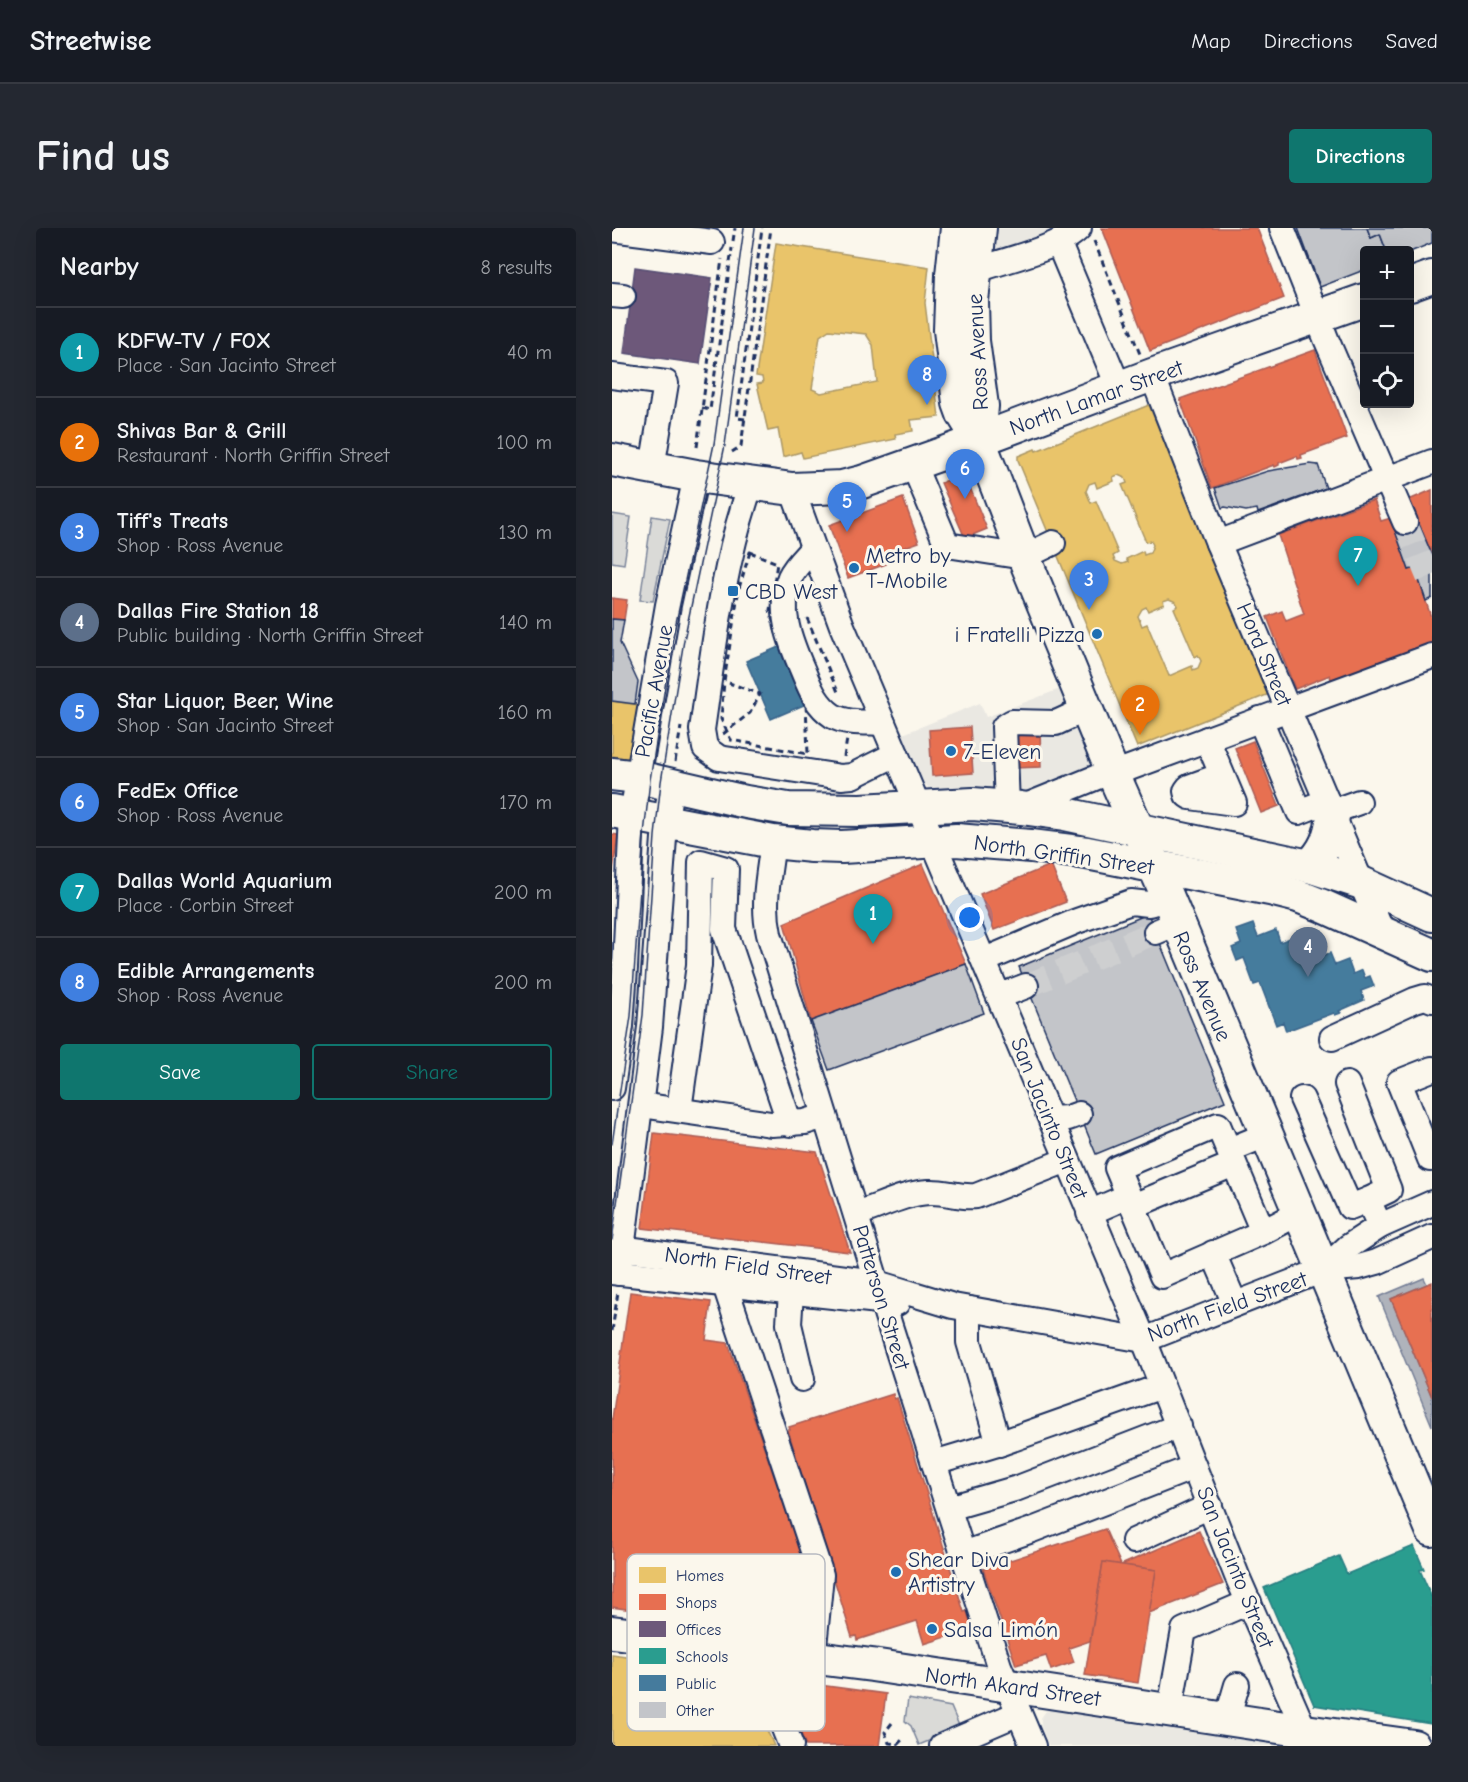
<!DOCTYPE html>
<html lang="en">
<head>
<meta charset="utf-8">
<style>
	body { margin:0; font-family:"Comic Neue",sans-serif; background:#242831; color:#f1f3f6 }
	.controls { position:absolute; right:18px; top:18px; display:grid; overflow:hidden; border-radius:6px; box-shadow:0 6px 24px #0002 }
	.controls button { width:54px; height:54px; display:grid; place-items:center; padding:0; border:0; border-bottom:2px solid #363941; background:#171b24; color:#f1f3f6; font:30px sans-serif }
	.you { position:absolute; left:358px; top:690px; width:21px; height:21px; margin:-15px; border:4px solid #fff; border-radius:50%; background:#1a73e8; box-shadow:0 0 0 9px #1a73e833 }
	.badge { display:grid; place-items:center; width:39px; height:39px; border-radius:50%; background:#0f766e; color:#fff; font-size:20px; font-weight:700 }
	.pin { position:absolute; translate:-50% -50px; filter:drop-shadow(0 2px 3px #0008) }
	.pin::after { content:''; position:absolute; top:32px; width:21px; height:18px; background:inherit; clip-path:polygon(0 0,100% 0,50% 100%) }
	.list { margin:0; padding:0; list-style:none }
	h2 { display:flex; justify-content:space-between; align-items:center; height:78px; margin:0; padding:0 24px; font-size:26px }
	h2 small { font-size:20px; font-weight:400; color:#9ea1a6 }
	.list li { display:grid; grid-template-columns:39px 1fr auto; gap:18px; align-items:center; box-sizing:border-box; height:90px; padding:0 24px; border-top:2px solid #363941 }
	.list b { display:block; font-size:22px; white-space:nowrap }
	.list p { margin:0; font-size:20px; white-space:nowrap; color:#9ea1a6 }
	.list em { font-size:20px; font-style:normal; color:#9ea1a6 }
	.actions { display:flex; gap:12px; padding:18px 24px }
	.actions a { flex:1; padding:14px 0; border:2px solid #0f766e; border-radius:6px; text-align:center; font-size:21px; color:#0f766e }
	.actions .main { background:#0f766e; color:#fff }
	.icon { flex:none; width:33px; height:33px; fill:none; stroke:currentColor; stroke-width:2; stroke-linecap:round; stroke-linejoin:round }
	.map { position:relative; flex:none; width:820px; height:1518px; overflow:hidden; border-radius:6px }
	header { display:flex; align-items:center; gap:36px; box-sizing:border-box; height:84px; padding:0 30px; background:#171b24; border-bottom:2px solid #363941 }
	header strong { font-size:28px }
	nav { display:flex; gap:33px; margin-inline-start:auto; font-size:21px }
	.intro { display:flex; align-items:center; justify-content:space-between; box-sizing:border-box; height:144px; padding:0 36px }
	h1 { margin:0; font-size:42px }
	.button { padding:15px 27px; border-radius:6px; background:#0f766e; color:#fff; font-size:21px; font-weight:700 }
	main { display:flex; gap:36px; padding:0 36px }
	aside { flex:1; background:#171b24; border-radius:6px; box-shadow:0 6px 24px #0002 }
	.map>svg:first-child { display:block }
	.built { fill:#eae8e2 }
	.green { fill:#dadad7; stroke:#7a849a; stroke-width:1.5 }
	.water { fill:#afb3bb; stroke:#747e96; stroke-width:1.5 }
	.homes { fill:#e9c46a; stroke:#ab9766; stroke-width:1.5; fill-rule:evenodd }
	.shops { fill:#e76f51; stroke:#aa5c55; stroke-width:1.5 }
	.offices { fill:#6d597a; stroke:#544c72; stroke-width:1.5 }
	.schools { fill:#2a9d8f; stroke:#267c80; stroke-width:1.5 }
	.public { fill:#457b9d; stroke:#38648a; stroke-width:1.5 }
	.building { fill:#c3c5c9; stroke:#1b2f5e; stroke-width:1.5 }
	.lines { fill:none; stroke-linecap:round; stroke-linejoin:round }
	.minor-tunnel { stroke:#cecfd0; stroke-width:24; stroke-dasharray:24 12; stroke-linecap:butt }
	.minor-casing { stroke:#1b2f5e; stroke-width:28 }
	.major-casing { stroke:#1b2f5e; stroke-width:36 }
	.path { stroke:#1b2f5e; stroke-width:3; stroke-dasharray:6 4.5; stroke-linecap:butt }
	.minor { stroke:#fbf7ec; stroke-width:24 }
	.major { stroke:#fbf7ec; stroke-width:32 }
	.tram { stroke:#1b2f5e; stroke-width:1.5 }
	.poi-dot { fill:#1f6fb2; stroke:#fbf7ec; stroke-width:2 }
	.labels { text-anchor:middle; stroke-width:6; stroke-linejoin:round; paint-order:stroke }
	.street-label { font-size:22px; fill:#1b2f5e; stroke:#fbf7ec }
	.poi-label { font-size:22px; fill:#1b2f5e; stroke:#fbf7ec; text-anchor:start }
	.key { fill:#fbf7ec; stroke:#b8bbc1; stroke-width:1.5 }
	.key-label { font-size:16px; fill:#1b2f5e }
</style>
</head>
<body>
<header>
<strong>Streetwise</strong>
<nav><a>Map</a><a>Directions</a><a>Saved</a></nav>
</header>
<div class="intro"><h1>Find us</h1><a class="button">Directions</a></div>
<main>
<aside>
<h2>Nearby<small>8 results</small></h2>
<ul class="list">
<li><span class="badge" style="background:#0f9aa8">1</span><div><b>KDFW-TV / FOX</b><p>Place · San Jacinto Street</p></div><em>40 m</em></li>
<li><span class="badge" style="background:#e8710a">2</span><div><b>Shivas Bar &amp; Grill</b><p>Restaurant · North Griffin Street</p></div><em>100 m</em></li>
<li><span class="badge" style="background:#3f7fe0">3</span><div><b>Tiff's Treats</b><p>Shop · Ross Avenue</p></div><em>130 m</em></li>
<li><span class="badge" style="background:#5c6f8a">4</span><div><b>Dallas Fire Station 18</b><p>Public building · North Griffin Street</p></div><em>140 m</em></li>
<li><span class="badge" style="background:#3f7fe0">5</span><div><b>Star Liquor, Beer, Wine</b><p>Shop · San Jacinto Street</p></div><em>160 m</em></li>
<li><span class="badge" style="background:#3f7fe0">6</span><div><b>FedEx Office</b><p>Shop · Ross Avenue</p></div><em>170 m</em></li>
<li><span class="badge" style="background:#0f9aa8">7</span><div><b>Dallas World Aquarium</b><p>Place · Corbin Street</p></div><em>200 m</em></li>
<li><span class="badge" style="background:#3f7fe0">8</span><div><b>Edible Arrangements</b><p>Shop · Ross Avenue</p></div><em>200 m</em></li>
</ul>
<div class="actions"><a class="main">Save</a><a>Share</a></div>
</aside>
<div class="map">
<svg width="820" height="1518" viewBox="0 0 820 1518">
	<rect width="100%" height="100%" fill="#fbf7ec"/>
	<filter id="ink" filterUnits="userSpaceOnUse"><feTurbulence type="fractalNoise" baseFrequency=".0167" numOctaves="2"/><feDisplacementMap in="SourceGraphic" scale="12" xChannelSelector="R" yChannelSelector="G"/><feConvolveMatrix kernelMatrix="1 2 1 2 8 2 1 2 1" color-interpolation-filters="sRGB"/></filter>
	<g filter="url(#ink)">
		<g class="built">
			<path d="M 375,0 L 459,0 L 370,35 Z"/>
			<path d="M 448,461 L 479,534 L 474,544 L 416,566 L 320,563 L 311,554 L 291,506 L 368,475 L 374,489 Z"/>
			<path d="M 441,1481 L 674,1515 L 682,1518 L 437,1518 L 429,1498 L 429,1490 L 434,1483 Z"/>
		</g>
		<g class="green">
			<path d="M 0,286 L 19,289 L 12,336 L 0,334 Z"/>
			<path d="M 40,288 L 58,291 L 41,373 L 28,372 Z"/>
			<path d="M 296,1471 L 339,1479 L 348,1500 L 307,1517 L 299,1498 L 293,1493 Z"/>
		</g>
		<path class="water" d="M 812,1050 L 815,1056 L 779,1071 L 820,1169 L 820,1198 L 767,1069 Z"/>
		<g class="homes">
			<path d="M 164,15 L 317,39 L 313,75 L 327,189 L 299,192 L 301,203 L 283,206 L 284,211 L 191,230 L 189,224 L 171,229 L 166,201 L 156,203 L 145,156 L 151,155 L 150,149 L 144,148 ZM 217,102 L 254,106 L 261,117 L 265,154 L 209,165 L 200,161 L 208,108 Z"/>
			<path d="M 537,177 L 657,466 L 525,519 L 406,232 L 406,228 L 411,226 L 423,221 L 424,223 ZM 506,247 L 513,250 L 515,255 L 510,257 L 534,314 L 539,313 L 541,317 L 538,325 L 532,327 L 531,323 L 514,331 L 516,334 L 510,336 L 503,333 L 501,328 L 506,325 L 484,273 L 479,275 L 474,263 L 477,256 L 483,254 L 485,260 L 502,253 L 501,249 ZM 557,371 L 564,374 L 566,378 L 562,380 L 583,429 L 586,427 L 589,433 L 586,440 L 581,442 L 580,438 L 557,448 L 535,396 L 530,398 L 526,388 L 530,381 L 534,379 L 536,383 L 552,376 L 551,373 Z"/>
			<path d="M 0,473 L 27,477 L 19,531 L 0,528 Z"/>
			<path d="M 0,1426 L 130,1445 L 162,1518 L 0,1518 Z"/>
		</g>
		<g class="shops">
			<path d="M 490,0 L 645,0 L 672,70 L 538,123 Z"/>
			<path d="M 703,122 L 735,210 L 689,227 L 690,230 L 686,231 L 685,228 L 667,235 L 667,237 L 663,239 L 662,237 L 600,260 L 568,171 Z"/>
			<path d="M 352,245 L 375,301 L 353,310 L 329,255 Z"/>
			<path d="M 820,262 L 820,327 L 797,272 Z"/>
			<path d="M 291,270 L 307,314 L 270,327 L 274,336 L 236,350 L 217,297 Z"/>
			<path d="M 762,272 L 769,293 L 779,290 L 797,342 L 803,340 L 820,392 L 820,418 L 719,452 L 718,447 L 683,461 L 655,389 L 670,383 L 674,393 L 692,386 L 666,307 Z"/>
			<path d="M 0,370 L 15,372 L 12,392 L 0,391 Z"/>
			<path d="M 358,499 L 361,545 L 320,548 L 317,502 Z"/>
			<path d="M 402,499 L 428,499 L 429,539 L 402,540 Z"/>
			<path d="M 641,513 L 667,578 L 649,585 L 623,520 Z"/>
			<path d="M 0,606 L 6,607 L 0,649 Z"/>
			<path d="M 311,636 L 354,736 L 199,793 L 172,695 Z"/>
			<path d="M 439,637 L 454,674 L 382,702 L 368,666 Z"/>
			<path d="M 42,905 L 205,924 L 238,1024 L 30,1000 Z"/>
			<path d="M 820,1054 L 820,1169 L 779,1071 Z"/>
			<path d="M 18,1064 L 99,1074 L 94,1112 L 116,1115 L 190,1329 L 189,1337 L 135,1329 L 127,1394 L 123,1393 L 123,1397 L 0,1379 L 0,1191 Z"/>
			<path d="M 281,1166 L 282,1171 L 285,1170 L 352,1384 L 355,1383 L 360,1401 L 312,1416 L 305,1393 L 245,1412 L 244,1408 L 240,1409 L 176,1202 L 178,1202 L 177,1199 Z"/>
			<path d="M 493,1301 L 509,1337 L 491,1334 L 478,1413 L 457,1420 L 462,1434 L 439,1442 L 434,1428 L 404,1437 L 371,1341 Z"/>
			<path d="M 587,1303 L 611,1356 L 537,1385 L 544,1342 L 509,1337 Z"/>
			<path d="M 491,1334 L 544,1342 L 526,1455 L 473,1447 Z"/>
			<path d="M 185,1454 L 274,1466 L 267,1518 L 194,1518 L 173,1467 Z"/>
		</g>
		<path class="offices" d="M 23,39 L 100,50 L 88,136 L 12,125 Z"/>
		<path class="schools" d="M 802,1318 L 812,1341 L 808,1342 L 820,1370 L 820,1496 L 702,1477 L 652,1360 L 727,1328 L 735,1346 Z"/>
		<g class="public">
			<path d="M 169,418 L 194,476 L 159,491 L 134,433 Z"/>
			<path d="M 641,696 L 646,709 L 664,702 L 668,714 L 681,709 L 686,723 L 699,718 L 704,730 L 718,725 L 723,737 L 736,732 L 741,746 L 750,742 L 753,750 L 758,748 L 762,758 L 749,763 L 752,772 L 727,783 L 729,785 L 723,787 L 722,785 L 674,803 L 671,794 L 664,797 L 648,755 L 642,757 L 632,730 L 625,733 L 620,720 L 629,716 L 624,702 Z"/>
		</g>
		<g class="building">
			<path d="M 686,0 L 755,0 L 759,10 L 768,6 L 774,22 L 752,22 L 752,42 L 708,59 Z"/>
			<path d="M 755,0 L 820,0 L 820,15 L 798,24 L 774,22 L 768,6 L 759,10 Z"/>
			<path d="M 698,236 L 706,237 L 714,260 L 646,285 L 645,281 L 634,283 L 613,279 L 610,280 L 603,260 L 656,243 Z"/>
			<path d="M 805,291 L 820,327 L 820,370 L 814,373 L 803,340 L 797,342 L 782,300 Z"/>
			<path d="M 0,391 L 12,392 L 8,415 L 26,454 L 23,476 L 0,473 Z"/>
			<path d="M 536,686 L 613,873 L 484,926 L 407,739 Z"/>
			<path d="M 354,736 L 372,785 L 217,842 L 199,793 Z"/>
		</g>
		<g class="lines">
			<g class="minor-tunnel">
				<path d="M 793,294 L 820,358"/>
				<path d="M 414,758 L 544,704"/>
			</g>
			<defs>
				<g id="minor">
					<path d="M 670,0 L 715,113 L 793,294"/>
					<path d="M 0,1 L 100,14"/>
					<path d="M 446,14 L 507,160"/>
					<path d="M 362,43 C 389,33 449,20 467,0"/>
					<path d="M 0,67 L 11,68"/>
					<path d="M 540,147 L 606,315 L 770,704"/>
					<path d="M 0,148 L 54,155 L 40,240"/>
					<path d="M 301,236 L 335,317 L 412,329 L 441,315"/>
					<path d="M 139,256 C 111,335 102,419 90,502 L 93,520 L 107,530 L 229,549 L 240,548 L 284,526"/>
					<path d="M 180,261 L 230,398 L 532,1112 L 625,1348 L 698,1515"/>
					<path d="M 606,315 L 820,234"/>
					<path d="M 201,320 C 193,329 183,338 178,349 C 165,382 178,413 191,443 C 198,460 204,477 221,488 C 235,496 255,494 271,495"/>
					<path d="M 648,491 L 687,584 L 715,573"/>
					<path d="M 595,511 L 622,575 L 578,569 L 575,567 L 574,563 L 577,559 L 610,547"/>
					<path d="M 501,546 L 820,428"/>
					<path d="M 395,578 L 392,499 L 400,494 L 444,495 L 474,481"/>
					<path d="M 409,580 L 500,543"/>
					<path d="M 719,584 L 747,574"/>
					<path d="M 161,614 C 157,646 150,675 157,706 L 278,1098 L 387,1438 L 421,1518"/>
					<path d="M 544,704 L 565,695"/>
					<path d="M 373,732 L 465,693 L 519,674 L 537,676 L 555,671"/>
					<path d="M 388,768 L 414,758"/>
					<path d="M 720,810 L 803,772 L 813,769 L 820,772"/>
					<path d="M 820,841 L 787,854 L 818,931 L 820,930"/>
					<path d="M 735,856 L 777,962 L 756,972 L 768,998"/>
					<path d="M 0,860 L 9,798 L 13,740 L 20,586 L 56,377 L 84,248"/>
					<path d="M 690,871 L 738,979 L 756,972"/>
					<path d="M 29,877 L 159,896 L 193,894 L 213,888"/>
					<path d="M 67,882 L 87,737 L 89,634 L 114,641 L 112,701 L 178,896"/>
					<path d="M 439,891 L 456,890 L 467,886"/>
					<path d="M 617,922 L 654,907"/>
					<path d="M 521,978 L 622,936"/>
					<path d="M 477,985 L 516,968"/>
					<path d="M 244,986 C 267,979 293,965 317,964 C 333,963 348,970 364,968 L 455,932"/>
					<path d="M 651,1004 L 606,897 L 505,940 L 550,1048 L 651,1004 L 687,985"/>
					<path d="M 0,1019 L 248,1052 L 265,1055 L 341,1078 L 532,1112 L 711,1042 L 747,1039 L 765,1034 L 820,1009"/>
					<path d="M 601,1025 L 623,1076"/>
					<path d="M 711,1042 L 736,1019 L 768,998 L 820,975"/>
					<path d="M 0,1044 L 285,1075"/>
					<path d="M 7,1045 L 38,799 L 52,610 L 59,556"/>
					<path d="M 113,1057 L 209,1347 L 201,1429"/>
					<path d="M 179,1064 L 177,1096 L 190,1151"/>
					<path d="M 357,1081 L 357,1114 L 387,1216"/>
					<path d="M 322,1235 L 392,1214 L 550,1158"/>
					<path d="M 337,1280 L 406,1260 L 567,1198"/>
					<path d="M 522,1313 L 598,1278"/>
					<path d="M 351,1326 L 420,1302 L 582,1239"/>
					<path d="M 164,1345 L 153,1423 L 155,1458 L 179,1518"/>
					<path d="M 558,1481 L 572,1402 L 637,1374"/>
					<path d="M 615,1491 L 625,1457"/>
					<path d="M 330,1518 L 407,1485"/>
				</g>
				<g id="major">
					<path d="M 345,0 L 340,47 L 338,102 L 347,175 L 351,186 L 367,212 L 412,329 L 500,543 L 551,658 L 820,1302"/>
					<path d="M 798,57 L 820,49"/>
					<path d="M 367,212 L 370,178 L 361,113 L 360,73 L 368,0"/>
					<path d="M 0,232 L 84,248 L 180,261 L 230,259 L 250,254 L 335,224 L 540,147 L 752,72"/>
					<path d="M 0,546 L 26,549 L 134,574 L 176,581 L 248,582 L 361,576 L 409,580 L 453,586 L 697,638 L 750,655 L 820,687"/>
					<path d="M 0,583 L 161,614 L 200,618 L 230,619 L 344,612 L 419,618 L 475,625 L 658,661 L 686,668 L 711,678 L 820,727"/>
					<path d="M 697,638 C 713,623 718,609 721,588"/>
					<path d="M 0,1404 L 260,1437 L 693,1503 L 802,1518"/>
				</g>
			</defs>
			<use href="#minor" class="minor-casing"/>
			<use href="#major" class="major-casing"/>
			<g class="path">
				<path d="M 121,13 L 123,0"/>
				<path d="M 482,13 L 528,126"/>
				<path d="M 90,180 L 98,182 L 120,20"/>
				<path d="M 133,191 L 125,190 L 150,0"/>
				<path d="M 85,219 L 110,31"/>
				<path d="M 120,224 L 129,218 L 159,0"/>
				<path d="M 138,324 L 165,335 L 158,382 L 165,409 L 182,440 L 194,476 L 196,526 L 119,512 L 109,491 L 112,453 L 127,360 Z"/>
				<path d="M 195,390 L 226,464"/>
				<path d="M 111,506 L 138,485 L 148,466 L 117,455"/>
				<path d="M 232,529 L 235,511"/>
				<path d="M 63,534 L 69,499"/>
				<path d="M 0,1103 L 6,1064"/>
				<path d="M 280,1495 L 273,1504 L 277,1515 L 286,1516 L 292,1510"/>
			</g>
			<use href="#minor" class="minor"/>
			<use href="#major" class="major"/>
			<g class="tram">
				<path d="M 0,916 L 19,788 L 32,606 L 38,552 L 61,409 L 102,216 L 132,0"/>
				<path d="M 0,1012 L 31,787 L 43,608 L 49,554 L 72,412 L 113,217 L 143,0"/>
			</g>
		</g>
	</g>
	<g class="poi-dot">
		<circle cx="242" cy="340" r="6"/>
		<rect x="115" y="357" width="12" height="12" rx="3"/>
		<circle cx="485" cy="406" r="6"/>
		<circle cx="339" cy="523" r="6"/>
		<circle cx="284" cy="1344" r="6"/>
		<circle cx="320" cy="1401" r="6"/>
	</g>
	<g class="labels">
		<g class="street-label">
			<text transform="translate(365 124) rotate(-93)" y="8">Ross Avenue</text>
			<text transform="translate(484 169) rotate(-20)" y="8">North Lamar Street</text>
			<text transform="translate(653 426) rotate(67)" y="8">Hord Street</text>
			<text transform="translate(41 463) rotate(-80)" y="8">Pacific Avenue</text>
			<text transform="translate(452 626) rotate(8)" y="8">North Griffin Street</text>
			<text transform="translate(591 758) rotate(67)" y="8">Ross Avenue</text>
			<text transform="translate(438 890) rotate(68)" y="8">San Jacinto Street</text>
			<text transform="translate(136 1037) rotate(8)" y="8">North Field Street</text>
			<text transform="translate(270 1069) rotate(73)" y="8">Patterson Street</text>
			<text transform="translate(615 1078) rotate(-20)" y="8">North Field Street</text>
			<text transform="translate(624 1339) rotate(68)" y="8">San Jacinto Street</text>
			<text transform="translate(401 1458) rotate(8)" y="8">North Akard Street</text>
		</g>
		<g class="poi-label">
			<text x="254" y="335">Metro by<tspan x="254" dy="25">T-Mobile</tspan></text>
			<text x="133" y="371">CBD West</text>
			<text x="473" y="414" text-anchor="end">i Fratelli Pizza</text>
			<text x="351" y="531">7-Eleven</text>
			<text x="296" y="1339">Shear Diva<tspan x="296" dy="25">Artistry</tspan></text>
			<text x="332" y="1409">Salsa Limón</text>
		</g>
	</g>
	<rect x="15" y="1326" width="198" height="177" rx="9" class="key"/>
	<rect x="27" y="1339" width="27" height="16" fill="#e9c46a"/>
	<rect x="27" y="1366" width="27" height="16" fill="#e76f51"/>
	<rect x="27" y="1393" width="27" height="16" fill="#6d597a"/>
	<rect x="27" y="1420" width="27" height="16" fill="#2a9d8f"/>
	<rect x="27" y="1447" width="27" height="16" fill="#457b9d"/>
	<rect x="27" y="1474" width="27" height="16" fill="#c3c5c9"/>
	<g class="key-label">
		<text x="64" y="1353">Homes</text>
		<text x="64" y="1380">Shops</text>
		<text x="64" y="1407">Offices</text>
		<text x="64" y="1434">Schools</text>
		<text x="64" y="1461">Public</text>
		<text x="64" y="1488">Other</text>
	</g>
</svg>
<div class="controls">
<button>+</button>
<button>−</button>
<button><svg class="icon" aria-label="locate" viewBox="0 0 24 24"><circle cx="12" cy="12" r="6"/><path d="M12 2v4M12 18v4M2 12h4M18 12h4"/></svg></button>
</div>
<div class="you"></div>
<div class="pin badge" style="left:261px;top:716px;background:#0f9aa8">1</div>
<div class="pin badge" style="left:528px;top:507px;background:#e8710a">2</div>
<div class="pin badge" style="left:477px;top:382px;background:#3f7fe0">3</div>
<div class="pin badge" style="left:696px;top:749px;background:#5c6f8a">4</div>
<div class="pin badge" style="left:235px;top:304px;background:#3f7fe0">5</div>
<div class="pin badge" style="left:353px;top:271px;background:#3f7fe0">6</div>
<div class="pin badge" style="left:746px;top:358px;background:#0f9aa8">7</div>
<div class="pin badge" style="left:315px;top:177px;background:#3f7fe0">8</div>
</div>
</main>
</body>
</html>
